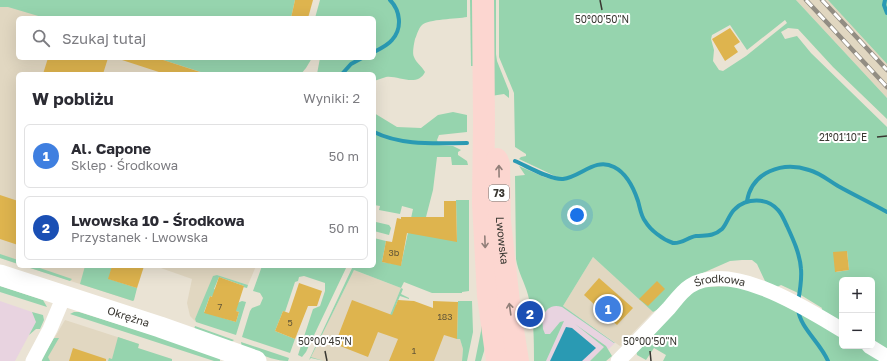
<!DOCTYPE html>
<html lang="pl">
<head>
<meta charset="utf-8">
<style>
	body { margin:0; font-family:"Golos Text",sans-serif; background:#f7f7f7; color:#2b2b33 }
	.controls { position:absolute; right:12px; bottom:12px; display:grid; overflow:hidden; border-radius:6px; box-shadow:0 4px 16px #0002 }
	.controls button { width:36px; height:36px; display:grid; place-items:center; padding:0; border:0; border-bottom:1px solid #e1e1e2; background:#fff; color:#2b2b33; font:20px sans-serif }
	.you { position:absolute; left:577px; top:215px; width:14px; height:14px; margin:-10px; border:3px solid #fff; border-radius:50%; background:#1a73e8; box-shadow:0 0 0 6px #1a73e833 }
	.badge { display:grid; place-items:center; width:26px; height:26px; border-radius:50%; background:#cb4380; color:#fff; font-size:13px; font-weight:700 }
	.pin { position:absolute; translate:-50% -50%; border:2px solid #fff; box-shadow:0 1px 4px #0006 }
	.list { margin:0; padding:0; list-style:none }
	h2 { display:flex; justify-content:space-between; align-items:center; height:52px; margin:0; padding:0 16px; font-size:17px }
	h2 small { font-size:13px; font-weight:400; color:#7c7c81 }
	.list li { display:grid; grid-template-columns:26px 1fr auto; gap:12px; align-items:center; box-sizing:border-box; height:64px; margin:0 8px 8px; padding:0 8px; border:1px solid #e1e1e2; border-radius:6px }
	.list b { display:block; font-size:15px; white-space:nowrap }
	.list p { margin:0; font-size:13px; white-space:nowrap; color:#7c7c81 }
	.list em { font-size:13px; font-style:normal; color:#7c7c81 }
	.icon { flex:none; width:22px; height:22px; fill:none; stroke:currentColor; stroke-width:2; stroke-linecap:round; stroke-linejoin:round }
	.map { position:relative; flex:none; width:887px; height:361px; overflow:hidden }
	.search { position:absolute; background:#fff; box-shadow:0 4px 16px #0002; left:16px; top:16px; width:360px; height:44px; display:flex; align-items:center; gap:10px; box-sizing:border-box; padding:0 14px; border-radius:6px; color:#7c7c81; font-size:15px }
	.panel { position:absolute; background:#fff; box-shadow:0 4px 16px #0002; left:16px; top:72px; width:360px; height:196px; border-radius:6px }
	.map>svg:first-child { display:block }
	.built { fill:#e1d7c1 }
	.industrial { fill:#e8d3e0 }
	.green { fill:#96d4ae; fill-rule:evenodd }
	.water { fill:#2a9ab3 }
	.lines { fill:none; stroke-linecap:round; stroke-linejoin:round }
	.stream { stroke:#2a9ab3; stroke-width:4 }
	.building { fill:#deb44e }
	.street { stroke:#fff; stroke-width:15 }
	.secondary { stroke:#fff; stroke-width:21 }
	.primary { stroke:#fcd6d0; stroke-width:22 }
	.rail-casing { stroke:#928d83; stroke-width:4.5 }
	.rail { stroke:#fff; stroke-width:3; stroke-dasharray:9; stroke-linecap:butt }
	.oneway { stroke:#917f79 }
	.ticks { fill:none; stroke:#393731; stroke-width:1.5 }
	.labels { text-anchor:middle; stroke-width:4; stroke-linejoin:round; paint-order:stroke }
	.number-label { font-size:9px; fill:#625638 }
	.shield { fill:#fff; stroke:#74736f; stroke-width:1 }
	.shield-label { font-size:10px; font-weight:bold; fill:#393731 }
	.street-label { font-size:11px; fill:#393731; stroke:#fff }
	.ticks-label { font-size:10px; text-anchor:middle; fill:#393731; stroke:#fff; stroke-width:4; stroke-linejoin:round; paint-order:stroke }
</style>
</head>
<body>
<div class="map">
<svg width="887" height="361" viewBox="0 0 887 361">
	<rect width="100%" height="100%" fill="#eae3d4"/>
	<g class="built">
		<path d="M 796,0 L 828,0 L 887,64 L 887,98 Z"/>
		<path d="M 0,3 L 59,18 L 18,18 L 18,58 L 187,58 L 238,74 L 18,74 L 18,264 L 0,258 Z"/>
		<path d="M 593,257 L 653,312 L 620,346 L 563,306 Z"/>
		<path d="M 24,266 L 144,266 L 133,301 Z"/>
		<path d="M 155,266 L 256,266 L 248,285 L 217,275 L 195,319 L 196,322 L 190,316 L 187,303 L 192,279 Z"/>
		<path d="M 354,270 L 401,288 L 390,315 L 433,332 L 460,339 L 463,349 L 462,361 L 324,361 L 311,357 Z"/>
		<path d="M 65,320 L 139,344 L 135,361 L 41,361 Z"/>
	</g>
	<g class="industrial">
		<path d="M 550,297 L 615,343 L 596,361 L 539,361 L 539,316 Z"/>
		<path d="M 0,301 L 32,312 L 36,322 L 15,361 L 0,361 Z"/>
	</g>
	<g class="green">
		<path d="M 0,0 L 295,0 L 291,18 L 45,18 L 8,7 L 0,7 Z"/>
		<path d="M 320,0 L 467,0 L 467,17 C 457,19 428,19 422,25 C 418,29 417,35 415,39 C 414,44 412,53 414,57 C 416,63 422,66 425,72 C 417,88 398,75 386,77 C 382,78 378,80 374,81 L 374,74 L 317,74 L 320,58 L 374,58 L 374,18 L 315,18 Z"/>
		<path d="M 470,0 L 473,0 L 473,66 L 471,66 Z"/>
		<path d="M 493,0 L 496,0 L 496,54 L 497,61 L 509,91 L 509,98 L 504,94 L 491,96 Z"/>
		<path d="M 499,0 L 796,0 L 887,98 L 887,119 L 833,67 L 798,29 L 788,28 L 781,32 L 785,39 L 797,36 L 811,53 L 887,127 L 887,351 L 872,342 L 872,324 L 875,322 L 872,316 L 872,280 L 842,280 L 842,325 L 821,312 L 822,308 L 796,292 L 781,285 L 777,287 L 771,285 L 765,281 L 757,264 L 752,260 L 742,260 L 730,261 L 696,276 L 660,308 L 653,312 L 593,257 L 563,306 L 615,343 L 614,343 L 562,307 C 552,304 547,308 542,317 L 543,329 L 545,334 L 550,334 L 560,322 L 564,321 L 546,361 L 534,361 C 534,340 534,316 528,295 C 525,283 518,272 516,259 L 515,176 L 525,175 L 519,166 L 544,177 L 555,180 L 557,177 L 519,159 L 521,157 L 526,156 L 526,154 L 515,147 L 514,93 L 499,57 ZM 785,20 L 787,23 L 746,56 L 723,71 L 719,70 L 713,61 L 714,50 L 711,39 L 712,35 L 730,25 L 747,50 ZM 847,251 L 849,270 L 836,272 Z"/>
		<path d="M 828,0 L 887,0 L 887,64 Z"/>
		<path d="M 157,58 L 312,58 L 306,68 L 301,74 L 207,74 Z"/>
		<path d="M 453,112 L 467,115 L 467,132 L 439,135 L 437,140 L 439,145 L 453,146 L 461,150 L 458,152 L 458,155 L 467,161 L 468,165 L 452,165 L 451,157 L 437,157 L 433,190 L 426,217 L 457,241 L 456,200 L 469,200 L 469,291 L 462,292 L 462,293 L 432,293 L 404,282 L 401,288 L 403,289 L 401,294 L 409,298 L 409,299 L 400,296 L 396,305 L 397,318 L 390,315 L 401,288 L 354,270 L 311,357 L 324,361 L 311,358 L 309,360 L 353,266 L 374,266 L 374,238 L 386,241 L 382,262 L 401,265 L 413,209 L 402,206 L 400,214 L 379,210 L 380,206 L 374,205 L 374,113 L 397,127 L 421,128 L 438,115 Z"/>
		<path d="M 376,222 L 389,225 L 391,228 L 389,235 L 374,231 L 374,225 Z"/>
		<path d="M 0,254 L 18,260 L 18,264 L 0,258 Z"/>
		<path d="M 24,266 L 34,266 L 72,279 L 70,281 Z"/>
		<path d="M 85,266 L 112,266 L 109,279 L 137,288 L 134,300 L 133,301 L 80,284 Z"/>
		<path d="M 262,266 L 347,266 L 306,352 L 302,357 L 298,355 L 313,309 L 320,306 L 325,291 L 325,283 L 304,276 L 299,277 L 298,281 L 295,282 L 285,312 L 283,311 L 275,331 L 295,339 L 290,353 L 242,337 L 250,311 L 252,308 L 260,305 L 263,298 L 260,293 L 253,291 Z"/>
		<path d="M 217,275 L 248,285 L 247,288 L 243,287 L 244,286 L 219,277 L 214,289 L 222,292 L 224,301 L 210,296 L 204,312 L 236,322 L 239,312 L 233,310 L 235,304 L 242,301 L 246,302 L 236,335 L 196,322 L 195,319 L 213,276 Z"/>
		<path d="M 0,286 L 43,300 L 47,307 L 0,292 Z"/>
		<path d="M 735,286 L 764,295 L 803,315 L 842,337 L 842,346 L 858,346 L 883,361 L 663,361 L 666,355 L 654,348 L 646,360 L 637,355 L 636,350 L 672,310 L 699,287 Z"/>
		<path d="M 458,301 L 472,301 L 473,332 L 467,361 L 462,361 L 463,349 L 460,339 L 457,339 Z"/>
		<path d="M 32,312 L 43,315 L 44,320 L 40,329 L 36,329 L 29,335 L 36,322 Z"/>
		<path d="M 74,312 L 79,312 L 220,356 L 220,361 L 214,361 L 70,314 Z"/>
		<path d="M 481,317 L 485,348 L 481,361 L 475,361 L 481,331 Z"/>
		<path d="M 575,324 L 606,346 L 612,356 L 606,361 L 590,361 L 604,347 Z"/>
		<path d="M 195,326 L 234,340 L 230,343 L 194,330 Z"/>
		<path d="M 118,337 L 139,344 L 138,348 L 172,359 L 172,361 L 108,361 L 109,358 L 112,359 Z"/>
		<path d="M 54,338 L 59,338 L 48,357 L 50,361 L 42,361 L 42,358 Z"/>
		<path d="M 241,342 L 289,358 L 288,361 C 273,361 257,353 242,348 Z"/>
	</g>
	<path class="water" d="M 566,327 L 572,328 L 596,348 L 582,361 L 550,361 Z"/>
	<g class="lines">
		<g class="stream">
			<path d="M 885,0 L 884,5 L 887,13"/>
			<path d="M 374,52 C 380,49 388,45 392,40 C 403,28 400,10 390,0"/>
			<path d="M 342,74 L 351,64 L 362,58"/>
			<path d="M 374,132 C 402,146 436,143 467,143"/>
			<path d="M 515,161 C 527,166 550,180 563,179 C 581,177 595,157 614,167 C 626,173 634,189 638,201 C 640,208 641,216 645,221 C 648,226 653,231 657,234 C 662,238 667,241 673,243 C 682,244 688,237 696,236 C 706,235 713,237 722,229 C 727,224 729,214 735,209 C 746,198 767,197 778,210 C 782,214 784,220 787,226 C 793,239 800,254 801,269 C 802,280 800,291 798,302"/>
			<path d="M 747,201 C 752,172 782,161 809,170 C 820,173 828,180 838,186 C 854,195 871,203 887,212"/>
			<path d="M 798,309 C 800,328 820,342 828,361"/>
		</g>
	</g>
	<g class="building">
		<path d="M 295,0 L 313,0 L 308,18 L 291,18 Z"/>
		<path d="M 730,28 L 740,42 L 734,46 L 738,52 L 725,61 L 712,39 Z"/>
		<path d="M 48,58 L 108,58 L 103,74 L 43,74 Z"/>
		<path d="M 123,58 L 157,58 L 200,72 L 199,74 L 165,74 L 122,60 Z"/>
		<path d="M 0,195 L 18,201 L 18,245 L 0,239 Z"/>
		<path d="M 444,201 L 456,201 L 457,242 L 435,238 L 435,235 L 435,238 L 407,233 L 401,266 L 382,262 L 386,241 L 392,242 L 397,218 L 401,219 L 401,217 L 444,217 Z"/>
		<path d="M 847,251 L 849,270 L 835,272 L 833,252 Z"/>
		<path d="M 112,266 L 144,266 L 137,288 L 108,279 Z"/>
		<path d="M 219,277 L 244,286 L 236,311 L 239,312 L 236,322 L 204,313 L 210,296 L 212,297 Z"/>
		<path d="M 599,278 L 633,308 L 617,325 L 584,295 Z"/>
		<path d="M 657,281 L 665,289 L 648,306 L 639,299 Z"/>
		<path d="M 299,283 L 322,291 L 317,306 L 308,306 L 295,339 L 275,331 L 283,311 L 289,313 Z"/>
		<path d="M 352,300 L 392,315 L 398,300 L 414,301 L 433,308 L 433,301 L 458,302 L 457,339 L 444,335 L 434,361 L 389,361 L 398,339 L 378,332 L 368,357 L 335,344 Z"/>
		<path d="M 73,348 L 106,359 L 106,361 L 69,361 Z"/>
	</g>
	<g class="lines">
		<g class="street">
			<path d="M 869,346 L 887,357"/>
			<path d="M 33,361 L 50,329 L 64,296"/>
			<path id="s1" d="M 618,361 C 635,344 652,326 669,308 C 675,301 682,291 690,286 C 731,260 807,309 842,330"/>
		</g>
		<path class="secondary" id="s2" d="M 0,275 L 160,327 L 256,361"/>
		<g class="primary">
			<path d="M 483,0 L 484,122 L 483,203 L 488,296 L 497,361"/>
			<path id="s3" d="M 497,159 L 499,164 L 500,221 L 510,311 L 518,361"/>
		</g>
		<defs>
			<g id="rail">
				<path d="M 806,0 L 887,87"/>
				<path d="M 822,0 L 887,70"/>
			</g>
		</defs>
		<use href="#rail" class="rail-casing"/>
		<use href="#rail" class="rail"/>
	</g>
	<defs><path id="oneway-shaft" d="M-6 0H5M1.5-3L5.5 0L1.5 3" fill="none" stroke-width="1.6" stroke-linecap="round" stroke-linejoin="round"/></defs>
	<g class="oneway">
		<use href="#oneway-shaft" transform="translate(499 171) rotate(-91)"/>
		<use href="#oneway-shaft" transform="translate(485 242) rotate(88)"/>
		<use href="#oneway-shaft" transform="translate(510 309) rotate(-98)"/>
	</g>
	<path class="ticks" d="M 600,0 L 602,10M 877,137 L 887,136M 325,351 L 327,361M 650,351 L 651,361"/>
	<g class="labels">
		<g class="number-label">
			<text x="394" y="256">3b</text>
			<text x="220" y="310">7</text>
			<text x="445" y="320">183</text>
			<text x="290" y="326">5</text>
			<text x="414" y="354">1</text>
		</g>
		<rect class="shield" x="489" y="185" width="20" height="16" rx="3"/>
		<g class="shield-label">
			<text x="499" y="197">73</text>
		</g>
		<g class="street-label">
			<text dy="4" stroke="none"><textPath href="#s3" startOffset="82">Lwowska</textPath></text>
			<text dy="4" stroke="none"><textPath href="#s1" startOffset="135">Środkowa</textPath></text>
			<text dy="4" stroke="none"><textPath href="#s2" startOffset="135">Okrężna</textPath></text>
		</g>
	</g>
	<g class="ticks-label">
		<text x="602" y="23">50°00'50"N</text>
		<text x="843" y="141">21°01'10"E</text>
		<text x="325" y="345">50°00'45"N</text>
		<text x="650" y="345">50°00'50"N</text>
	</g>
</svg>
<div class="controls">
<button>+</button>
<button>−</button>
</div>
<div class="you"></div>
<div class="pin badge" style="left:608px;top:309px;background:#3f7fe0">1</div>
<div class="pin badge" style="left:530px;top:314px;background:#1a4fb4">2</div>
<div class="search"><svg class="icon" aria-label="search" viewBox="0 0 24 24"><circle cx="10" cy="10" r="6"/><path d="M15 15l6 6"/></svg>Szukaj tutaj</div>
<section class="panel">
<h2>W pobliżu<small>Wyniki: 2</small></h2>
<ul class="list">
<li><span class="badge" style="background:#3f7fe0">1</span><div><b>Al. Capone</b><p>Sklep · Środkowa</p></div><em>50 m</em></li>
<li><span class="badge" style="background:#1a4fb4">2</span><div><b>Lwowska 10 - Środkowa</b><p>Przystanek · Lwowska</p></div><em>50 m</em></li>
</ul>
</section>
</div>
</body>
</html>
